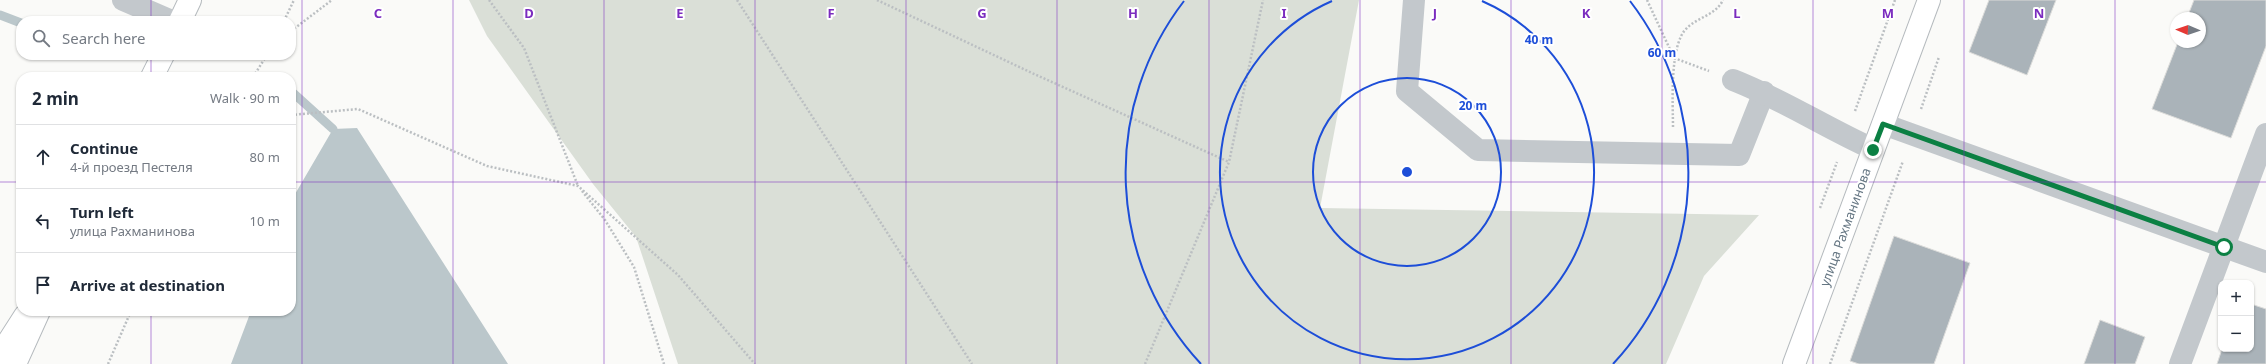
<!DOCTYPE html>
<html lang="en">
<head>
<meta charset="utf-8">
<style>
	body { margin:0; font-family:"Noto Sans",sans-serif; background:#f2f2f3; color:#1f2937 }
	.controls { position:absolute; right:12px; bottom:12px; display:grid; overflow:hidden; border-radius:8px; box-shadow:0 1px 3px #0004 }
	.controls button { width:36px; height:36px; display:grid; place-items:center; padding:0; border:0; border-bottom:1px solid #e0e1e3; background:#fff; color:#1f2937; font:20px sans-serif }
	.compass { position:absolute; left:2170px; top:12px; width:36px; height:36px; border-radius:50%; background:#fff; box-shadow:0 1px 3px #0004; rotate:272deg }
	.stop { position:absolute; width:12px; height:12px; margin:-9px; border:3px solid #0b8043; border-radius:50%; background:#fff }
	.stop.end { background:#0b8043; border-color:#fff; box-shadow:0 1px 4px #0008 }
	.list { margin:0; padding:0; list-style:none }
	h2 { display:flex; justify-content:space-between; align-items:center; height:52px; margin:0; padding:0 16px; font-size:17px }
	h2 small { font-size:13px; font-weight:400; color:#747a83 }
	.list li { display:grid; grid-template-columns:26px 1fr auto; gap:12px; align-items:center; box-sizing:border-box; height:64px; padding:0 16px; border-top:1px solid #e0e1e3 }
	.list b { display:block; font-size:15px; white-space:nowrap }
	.list p { margin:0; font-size:13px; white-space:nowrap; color:#747a83 }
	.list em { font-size:13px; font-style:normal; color:#747a83 }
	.icon { flex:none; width:22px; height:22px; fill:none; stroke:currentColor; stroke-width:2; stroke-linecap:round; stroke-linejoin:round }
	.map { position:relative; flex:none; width:2266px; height:364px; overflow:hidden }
	.search { position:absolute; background:#fff; box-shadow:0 1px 3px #0004; left:16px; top:16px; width:280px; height:44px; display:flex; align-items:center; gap:10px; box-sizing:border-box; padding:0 14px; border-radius:16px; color:#747a83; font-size:15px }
	.panel { position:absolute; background:#fff; box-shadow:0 1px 3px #0004; left:16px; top:72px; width:280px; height:244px; border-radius:16px }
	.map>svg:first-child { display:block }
	.green { fill:#dadfd7 }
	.water { fill:#bbc7cb }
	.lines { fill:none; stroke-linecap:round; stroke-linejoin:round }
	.stream { stroke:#bbc7cb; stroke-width:9 }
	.building { fill:#aab3b9; stroke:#dcdcda }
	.major-casing { stroke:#b5babe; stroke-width:24 }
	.path { stroke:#bbbfc2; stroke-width:2.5; stroke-dasharray:2 2; stroke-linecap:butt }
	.minor { stroke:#c3c8cc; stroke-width:22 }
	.major { stroke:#fff; stroke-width:22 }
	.route { stroke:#0b8043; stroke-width:5 }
	.grid { fill:none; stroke:#7b2cbf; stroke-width:1; stroke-opacity:0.55 }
	.ring { fill:none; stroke:#1d4ed8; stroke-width:2 }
	.labels { text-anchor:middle; stroke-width:4; stroke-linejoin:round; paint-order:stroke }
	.street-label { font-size:13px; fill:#657683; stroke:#fff }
	.grid-label { font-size:13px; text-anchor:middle; font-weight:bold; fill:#7b2cbf; stroke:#fff; stroke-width:4; stroke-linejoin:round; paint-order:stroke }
	.centre { fill:#1d4ed8; stroke:#fff; stroke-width:2 }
	.ring-label { font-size:12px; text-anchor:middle; font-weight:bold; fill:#1d4ed8; stroke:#fff; stroke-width:4; stroke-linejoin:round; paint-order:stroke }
</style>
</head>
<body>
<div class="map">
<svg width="2266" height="364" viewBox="0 0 2266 364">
	<rect width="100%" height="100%" fill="#fafaf8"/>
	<path class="green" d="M 469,0 L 1359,0 L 1320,208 L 1759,215 L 1704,276 L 1666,364 L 678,364 L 636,237 L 593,184 L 487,36 Z"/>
	<path class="water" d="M 357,128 L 508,364 L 231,364 L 251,311 L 291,311 L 291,201 L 333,129 Z"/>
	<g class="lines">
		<g class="stream">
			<path d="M 0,15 L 21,23"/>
			<path d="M 291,91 L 333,129"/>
		</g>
	</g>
	<g class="building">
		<path d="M 1989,0 L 2056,0 L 2027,75 L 1969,52 Z"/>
		<path d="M 2194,0 L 2266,0 L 2266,46 L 2231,138 L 2152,109 L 2178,42 L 2200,42 L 2200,18 L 2187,18 Z"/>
		<path d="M 1894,236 L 1970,263 L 1934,364 L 1859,364 L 1850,361 Z"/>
		<path d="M 2251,304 L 2266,309 L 2266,364 L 2217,364 L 2222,349 L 2251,349 Z"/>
		<path d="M 2100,320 L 2145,337 L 2135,364 L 2084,364 Z"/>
	</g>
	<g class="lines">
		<defs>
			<g id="major">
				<path d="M 180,21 L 190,0"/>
				<path d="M 152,77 L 163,55"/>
				<path d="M 0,355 L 25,316"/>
				<path d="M 15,364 L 39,311"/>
				<path d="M 1794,364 L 1929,0"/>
			</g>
		</defs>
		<use href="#major" class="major-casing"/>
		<g class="path">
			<path d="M 489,0 L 524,48 L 578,186"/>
			<path d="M 737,0 L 972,364"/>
			<path d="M 877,0 L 1032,73 L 1229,162"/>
			<path d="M 1647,0 L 1674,58 L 1709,71"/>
			<path d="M 284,21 L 294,0"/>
			<path d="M 291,31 L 332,0"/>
			<path d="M 253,77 L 267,55"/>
			<path d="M 1921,109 L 1939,57"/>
			<path d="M 1855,111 L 1895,0"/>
			<path d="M 291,115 L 358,109 L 487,166 L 578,186 L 678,275 L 755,364"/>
			<path d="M 1673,127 C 1673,104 1669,44 1687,28 C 1698,17 1716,15 1723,0"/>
			<path d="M 582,191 L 605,220 L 634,267 L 664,364"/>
			<path d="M 1820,208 L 1837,162"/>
			<path d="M 108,364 L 131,311"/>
			<path d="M 1145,364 L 1229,162 L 1263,0"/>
			<path d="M 1830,364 L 1903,161"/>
		</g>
		<g class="minor">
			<path d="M 123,0 L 172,21"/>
			<path d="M 1414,0 L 1407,91 L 1478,150 L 1739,155 L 1764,92"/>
			<path d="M 1733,80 C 1782,99 1826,128 1873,149"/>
			<path d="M 1883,124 L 2266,262"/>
			<path d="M 2180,364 L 2266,134"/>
		</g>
		<use href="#major" class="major"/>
	</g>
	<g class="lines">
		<path class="route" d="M 1873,150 L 1883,124 L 2224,247"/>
	</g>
	<path class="grid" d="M 151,0 L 151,21M 302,0 L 302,364M 453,0 L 453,364M 604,0 L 604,364M 755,0 L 755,364M 906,0 L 906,364M 1057,0 L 1057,364M 1209,0 L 1209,364M 1360,0 L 1360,364M 1511,0 L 1511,364M 1662,0 L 1662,364M 1813,0 L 1813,364M 1964,0 L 1964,364M 2115,0 L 2115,364M 151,55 L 151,77M 0,182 L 21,182M 291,182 L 2266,182M 151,311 L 151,364"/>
	<g class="ring">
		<circle cx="1407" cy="172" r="94"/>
		<path d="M1482 1A187 187 0 1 1 1332 1"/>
		<path d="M1201 364A281 281 0 0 1 1184 1M1630 1A281 281 0 0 1 1613 364"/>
	</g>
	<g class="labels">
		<g class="street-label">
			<text transform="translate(1845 227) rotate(-70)" y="5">улица Рахманинова</text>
		</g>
	</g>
	<g class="grid-label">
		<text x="378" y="18">C</text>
		<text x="529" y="18">D</text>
		<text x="680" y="18">E</text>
		<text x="831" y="18">F</text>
		<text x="982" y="18">G</text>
		<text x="1133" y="18">H</text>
		<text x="1284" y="18">I</text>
		<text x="1435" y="18">J</text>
		<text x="1586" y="18">K</text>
		<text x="1737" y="18">L</text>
		<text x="1888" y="18">M</text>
		<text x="2039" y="18">N</text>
	</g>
	<circle cx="1407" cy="172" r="6" class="centre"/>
	<g class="ring-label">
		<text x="1539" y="44">40 m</text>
		<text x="1662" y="57">60 m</text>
		<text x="1473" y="110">20 m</text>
	</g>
</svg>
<div class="controls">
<button>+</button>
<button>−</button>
</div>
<svg class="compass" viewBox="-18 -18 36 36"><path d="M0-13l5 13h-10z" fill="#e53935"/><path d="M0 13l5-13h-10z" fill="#747a83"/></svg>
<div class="stop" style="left:2224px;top:247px"></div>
<div class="stop end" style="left:1873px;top:150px"></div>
<div class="search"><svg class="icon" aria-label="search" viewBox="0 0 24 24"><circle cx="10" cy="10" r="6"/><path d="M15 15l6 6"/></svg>Search here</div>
<section class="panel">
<h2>2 min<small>Walk · 90 m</small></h2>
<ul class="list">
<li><svg class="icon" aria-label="ahead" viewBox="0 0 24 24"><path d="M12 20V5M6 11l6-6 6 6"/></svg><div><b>Continue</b><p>4-й проезд Пестеля</p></div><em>80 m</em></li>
<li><svg class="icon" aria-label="left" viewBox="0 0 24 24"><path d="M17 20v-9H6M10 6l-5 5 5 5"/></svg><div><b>Turn left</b><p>улица Рахманинова</p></div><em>10 m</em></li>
<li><svg class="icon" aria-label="arrive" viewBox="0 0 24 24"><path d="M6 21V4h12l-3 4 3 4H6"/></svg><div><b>Arrive at destination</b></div></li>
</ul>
</section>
</div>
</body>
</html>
